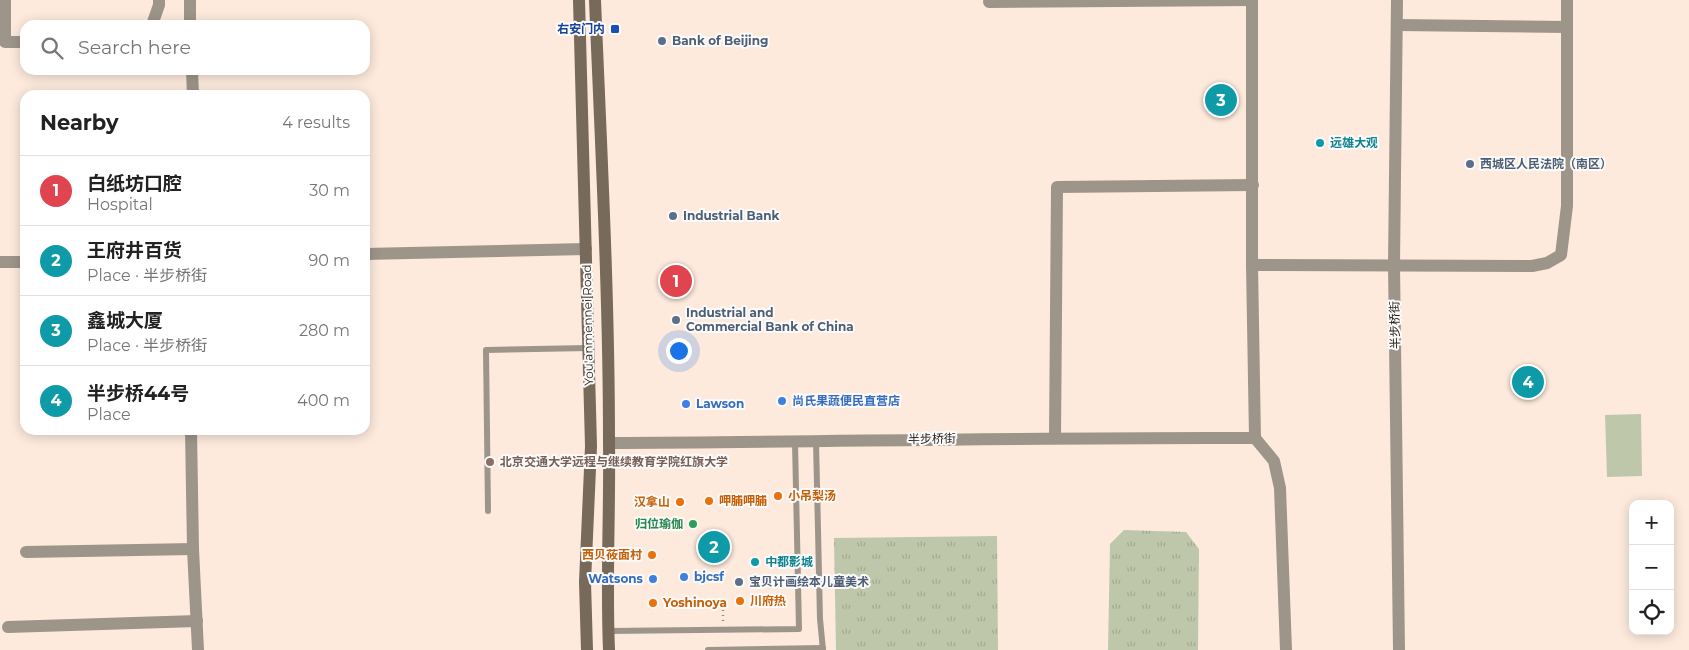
<!DOCTYPE html>
<html lang="en">
<head>
<meta charset="utf-8">
<style>
	body { margin:0; font-family:Montserrat,"Noto Sans SC",sans-serif; background:#f6f6f6; color:#222 }
	.controls { position:absolute; right:15px; bottom:15px; display:grid; overflow:hidden; border-radius:10px; box-shadow:0 2px 12px #0003 }
	.controls button { width:45px; height:45px; display:grid; place-items:center; padding:0; border:0; border-bottom:1px solid #e0e0e0; background:#fff; color:#222; font:25px sans-serif }
	.you { position:absolute; left:678px; top:350px; width:18px; height:18px; margin:-12px; border:4px solid #fff; border-radius:50%; background:#1a73e8; box-shadow:0 0 0 8px #1a73e833 }
	.badge { display:grid; place-items:center; width:32px; height:32px; border-radius:50%; background:#0f766e; color:#fff; font-size:16px; font-weight:700 }
	.pin { position:absolute; translate:-50% -50%; border:2px solid #fff; box-shadow:0 1px 5px #0006 }
	.list { margin:0; padding:0; list-style:none }
	h2 { display:flex; justify-content:space-between; align-items:center; height:65px; margin:0; padding:0 20px; font-size:21px }
	h2 small { font-size:16px; font-weight:400; color:#767676 }
	.list li { display:grid; grid-template-columns:32px 1fr auto; gap:15px; align-items:center; box-sizing:border-box; height:70px; padding:0 20px; border-top:1px solid #e0e0e0 }
	.list b { display:block; font-size:19px; white-space:nowrap }
	.list p { margin:0; font-size:16px; white-space:nowrap; color:#767676 }
	.list em { font-size:16px; font-style:normal; color:#767676 }
	.icon { flex:none; width:28px; height:28px; fill:none; stroke:currentColor; stroke-width:2; stroke-linecap:round; stroke-linejoin:round }
	.map { position:relative; flex:none; width:1689px; height:650px; overflow:hidden }
	.search { position:absolute; background:#fff; box-shadow:0 2px 12px #0003; left:20px; top:20px; width:350px; height:55px; display:flex; align-items:center; gap:12px; box-sizing:border-box; padding:0 18px; border-radius:15px; color:#767676; font-size:19px }
	.panel { position:absolute; background:#fff; box-shadow:0 2px 12px #0003; left:20px; top:90px; width:350px; height:345px; border-radius:15px }
	.map>svg:first-child { display:block }
	.grass { fill:#bfc7aa }
	.park { fill:url(#park-tufts) }
	.lines { fill:none; stroke-linecap:round; stroke-linejoin:round }
	.path { stroke:#998b81; stroke-width:2.5; stroke-dasharray:1 4; stroke-linecap:butt }
	.service { stroke:#9e958a; stroke-width:6 }
	.minor { stroke:#9e958a; stroke-width:12 }
	.secondary { stroke:#776a5b; stroke-width:12 }
	.transit-dot { fill:#1a4fb4; stroke:#fbfbfb; stroke-width:2 }
	.service-dot { fill:#5c6f8a; stroke:#fbfbfb; stroke-width:2 }
	.culture-dot { fill:#0f9aa8; stroke:#fbfbfb; stroke-width:2 }
	.shop-dot { fill:#3f7fe0; stroke:#fbfbfb; stroke-width:2 }
	.education-dot { fill:#8d6e63; stroke:#fbfbfb; stroke-width:2 }
	.food-dot { fill:#e8710a; stroke:#fbfbfb; stroke-width:2 }
	.leisure-dot { fill:#2e9e5b; stroke:#fbfbfb; stroke-width:2 }
	.labels { text-anchor:middle; stroke-width:4; stroke-linejoin:round; paint-order:stroke }
	.transit-label { font-size:12px; font-weight:bold; fill:#164399; stroke:#fbfbfb; text-anchor:end }
	.service-label { font-size:12px; font-weight:bold; fill:#4e5e75; stroke:#fbfbfb; text-anchor:start }
	.culture-label { font-size:12px; font-weight:bold; fill:#0d838f; stroke:#fbfbfb; text-anchor:start }
	.street-label { font-size:12px; fill:#271f18; stroke:#fbfbfb }
	.shop-label { font-size:12px; font-weight:bold; fill:#366cbe; stroke:#fbfbfb; text-anchor:start }
	.education-label { font-size:12px; font-weight:bold; fill:#785e54; stroke:#fbfbfb; text-anchor:start }
	.food-label { font-size:12px; font-weight:bold; fill:#c56008; stroke:#fbfbfb; text-anchor:start }
	.leisure-label { font-size:12px; font-weight:bold; fill:#27864d; stroke:#fbfbfb; text-anchor:end }
</style>
</head>
<body>
<div class="map">
<svg width="1689" height="650" viewBox="0 0 1689 650">
	<defs>
		<pattern id="park-tufts" width="24" height="20" patternUnits="userSpaceOnUse" patternTransform="scale(1.25)"><rect width="24" height="20" fill="#bfc7aa"/><path d="M3 7l-1-3M5 7V3M7 7l1-3M15 17l-1-3M17 17v-4M19 17l1-3" fill="none" stroke="#a4aa92"/></pattern>
	</defs>
	<rect width="100%" height="100%" fill="#fdeadd"/>
	<path class="grass" d="M 1641,414 L 1642,476 L 1607,477 L 1605,415 Z"/>
	<g class="park">
		<path d="M 1124,530 L 1186,532 L 1199,549 L 1198,650 L 1108,650 L 1110,544 Z"/>
		<path d="M 997,536 L 998,650 L 836,650 L 834,538 Z"/>
	</g>
	<g class="lines">
		<path class="path" d="M 723,610 L 723,621"/>
		<g class="service">
			<path d="M 816,441 L 820,619 L 823,650"/>
			<path d="M 488,511 L 486,350 L 588,348"/>
			<path d="M 608,631 L 799,629 L 795,442"/>
			<path d="M 708,650 L 823,648"/>
		</g>
		<g class="minor">
			<path d="M 5,0 L 5,42 L 25,42"/>
			<path d="M 190,0 L 190,25"/>
			<path d="M 1252,0 L 1252,265 L 1255,438 L 1274,461 L 1280,488 L 1286,650"/>
			<path d="M 1397,0 L 1394,265 L 1399,650"/>
			<path d="M 989,2 L 1252,0"/>
			<path d="M 152,25 L 159,5 L 159,0"/>
			<path d="M 1397,25 L 1567,27"/>
			<path d="M 192,70 L 193,95"/>
			<path d="M 365,254 L 586,249"/>
			<path d="M 0,262 L 25,262"/>
			<path d="M 1252,265 L 1532,266 L 1547,263 L 1561,255 L 1567,206 L 1567,0"/>
			<path d="M 191,430 L 193,549 L 198,650"/>
			<path d="M 1055,437 L 1057,187 L 1253,185"/>
			<path d="M 609,443 C 824,442 1039,437 1255,438"/>
			<path d="M 26,552 L 193,549"/>
			<path d="M 8,627 L 197,621"/>
		</g>
		<g class="secondary">
			<path d="M 579,0 L 591,446 L 585,582 L 587,650"/>
			<path d="M 595,0 C 601,147 609,295 609,442 C 610,511 606,581 609,650"/>
		</g>
	</g>
	<rect class="transit-dot" x="610" y="24" width="10" height="10" rx="2.5"/>
	<g class="service-dot">
		<circle cx="662" cy="41" r="5"/>
		<circle cx="1470" cy="164" r="5"/>
		<circle cx="673" cy="216" r="5"/>
		<circle cx="676" cy="320" r="5"/>
		<circle cx="739" cy="582" r="5"/>
	</g>
	<g class="culture-dot">
		<circle cx="1320" cy="143" r="5"/>
		<circle cx="755" cy="562" r="5"/>
	</g>
	<g class="shop-dot">
		<circle cx="782" cy="401" r="5"/>
		<circle cx="686" cy="404" r="5"/>
		<circle cx="684" cy="577" r="5"/>
		<circle cx="653" cy="579" r="5"/>
	</g>
	<circle class="education-dot" cx="490" cy="462" r="5"/>
	<g class="food-dot">
		<circle cx="778" cy="496" r="5"/>
		<circle cx="709" cy="501" r="5"/>
		<circle cx="680" cy="502" r="5"/>
		<circle cx="652" cy="555" r="5"/>
		<circle cx="740" cy="601" r="5"/>
		<circle cx="653" cy="603" r="5"/>
	</g>
	<circle class="leisure-dot" cx="693" cy="524" r="5"/>
	<g class="labels">
		<g class="transit-label">
			<text x="605" y="33">右安门内</text>
		</g>
		<g class="service-label">
			<text x="672" y="45">Bank of Beijing</text>
			<text x="1480" y="168">西城区人民法院（南区）</text>
			<text x="683" y="220">Industrial Bank</text>
			<text x="686" y="317">Industrial and<tspan x="686" dy="14">Commercial Bank of China</tspan></text>
			<text x="749" y="586">宝贝计画绘本儿童美术</text>
		</g>
		<g class="culture-label">
			<text x="1330" y="147">远雄大观</text>
			<text x="765" y="566">中都影城</text>
		</g>
		<g class="street-label">
			<text transform="translate(588 325) rotate(-91)" y="4">You'anmennei Road</text>
			<text transform="translate(1395 325) rotate(-91)" y="4">半步桥街</text>
			<text transform="translate(932 439) rotate(-1)" y="4">半步桥街</text>
		</g>
		<g class="shop-label">
			<text x="792" y="405">尚氏果蔬便民直营店</text>
			<text x="696" y="408">Lawson</text>
			<text x="694" y="581">bjcsf</text>
			<text x="643" y="583" text-anchor="end">Watsons</text>
		</g>
		<g class="education-label">
			<text x="500" y="466">北京交通大学远程与继续教育学院红旗大学</text>
		</g>
		<g class="food-label">
			<text x="788" y="500">小吊梨汤</text>
			<text x="719" y="505">呷脯呷脯</text>
			<text x="670" y="506" text-anchor="end">汉拿山</text>
			<text x="642" y="559" text-anchor="end">西贝莜面村</text>
			<text x="750" y="605">川府热</text>
			<text x="663" y="607">Yoshinoya</text>
		</g>
		<g class="leisure-label">
			<text x="683" y="528">归位瑜伽</text>
		</g>
	</g>
</svg>
<div class="controls">
<button>+</button>
<button>−</button>
<button><svg class="icon" aria-label="locate" viewBox="0 0 24 24"><circle cx="12" cy="12" r="6"/><path d="M12 2v4M12 18v4M2 12h4M18 12h4"/></svg></button>
</div>
<div class="you"></div>
<div class="pin badge" style="left:676px;top:281px;background:#e0444e">1</div>
<div class="pin badge" style="left:714px;top:547px;background:#0f9aa8">2</div>
<div class="pin badge" style="left:1221px;top:100px;background:#0f9aa8">3</div>
<div class="pin badge" style="left:1528px;top:382px;background:#0f9aa8">4</div>
<div class="search"><svg class="icon" aria-label="search" viewBox="0 0 24 24"><circle cx="10" cy="10" r="6"/><path d="M15 15l6 6"/></svg>Search here</div>
<section class="panel">
<h2>Nearby<small>4 results</small></h2>
<ul class="list">
<li><span class="badge" style="background:#e0444e">1</span><div><b>白纸坊口腔</b><p>Hospital</p></div><em>30 m</em></li>
<li><span class="badge" style="background:#0f9aa8">2</span><div><b>王府井百货</b><p>Place · 半步桥街</p></div><em>90 m</em></li>
<li><span class="badge" style="background:#0f9aa8">3</span><div><b>鑫城大厦</b><p>Place · 半步桥街</p></div><em>280 m</em></li>
<li><span class="badge" style="background:#0f9aa8">4</span><div><b>半步桥44号</b><p>Place</p></div><em>400 m</em></li>
</ul>
</section>
</div>
</body>
</html>
